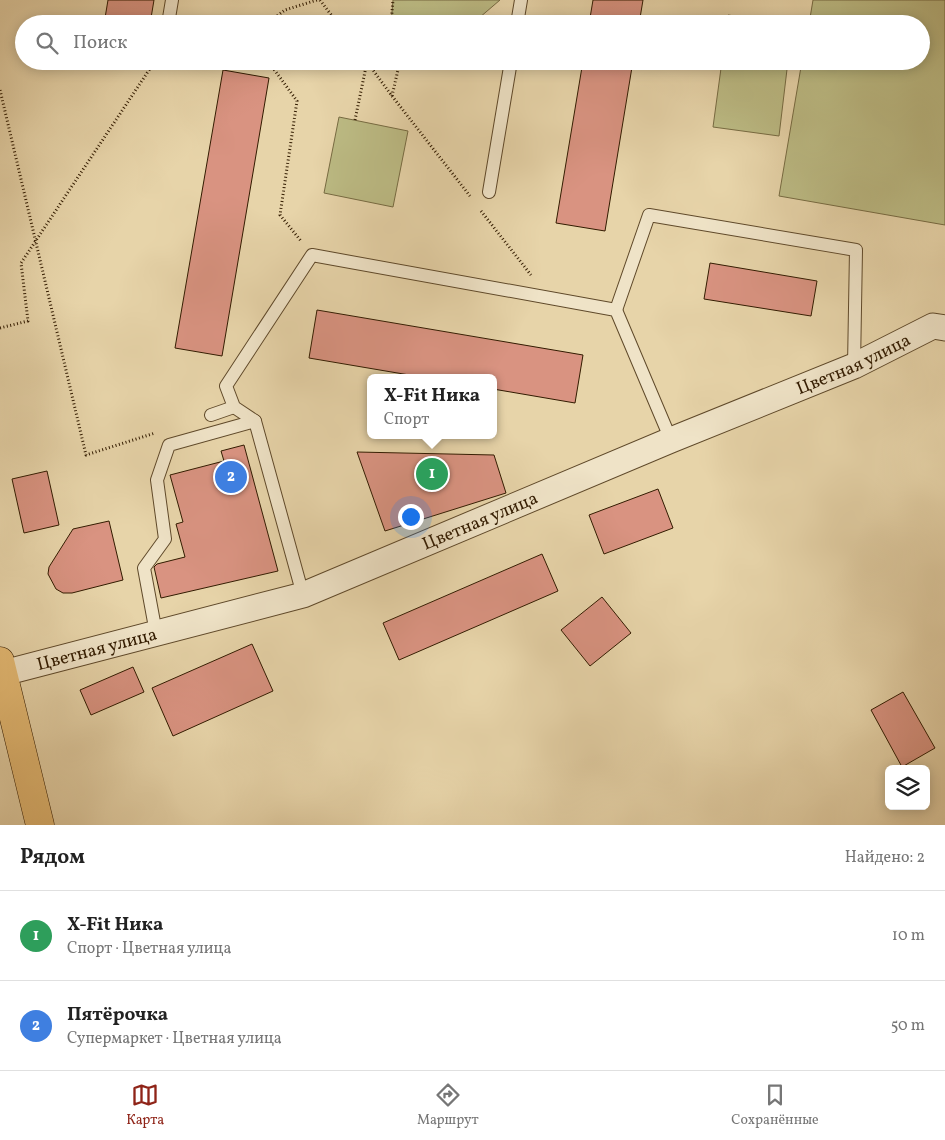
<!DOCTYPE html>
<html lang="ru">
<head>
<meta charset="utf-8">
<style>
	body { margin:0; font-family:Vollkorn,serif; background:#f2f2f2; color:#222 }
	.controls { position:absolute; right:15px; bottom:15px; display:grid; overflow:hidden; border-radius:8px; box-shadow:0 2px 12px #0003 }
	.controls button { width:45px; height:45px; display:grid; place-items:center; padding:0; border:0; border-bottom:1px solid #e0e0e0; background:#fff; color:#222; font:25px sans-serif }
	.you { position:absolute; left:410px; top:516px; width:18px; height:18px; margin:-12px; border:4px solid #fff; border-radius:50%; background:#1a73e8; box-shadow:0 0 0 8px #1a73e833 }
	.badge { display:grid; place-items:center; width:32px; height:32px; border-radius:50%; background:#8f2418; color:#fff; font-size:16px; font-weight:700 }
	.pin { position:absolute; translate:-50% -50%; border:2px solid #fff; box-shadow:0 1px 5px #0006 }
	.popup { position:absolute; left:367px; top:374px; width:130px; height:65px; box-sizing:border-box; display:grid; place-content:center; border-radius:8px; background:#fff; filter:drop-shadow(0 1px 4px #0005); font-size:16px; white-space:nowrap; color:#767676 }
	.popup b { font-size:19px; color:#222 }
	.popup::after { content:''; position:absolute; left:50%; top:100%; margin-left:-10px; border:10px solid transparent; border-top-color:#fff }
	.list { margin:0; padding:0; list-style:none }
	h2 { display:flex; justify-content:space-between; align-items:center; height:65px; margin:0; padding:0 20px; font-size:21px }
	h2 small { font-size:16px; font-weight:400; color:#767676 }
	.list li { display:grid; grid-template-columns:32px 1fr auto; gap:15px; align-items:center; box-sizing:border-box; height:90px; padding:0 20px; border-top:1px solid #e0e0e0 }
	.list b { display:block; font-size:19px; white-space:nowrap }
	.list p { margin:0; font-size:16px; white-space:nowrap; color:#767676 }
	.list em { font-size:16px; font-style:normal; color:#767676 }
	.icon { flex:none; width:28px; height:28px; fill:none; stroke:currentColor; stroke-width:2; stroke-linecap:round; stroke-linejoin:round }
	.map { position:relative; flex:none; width:945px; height:825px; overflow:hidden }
	.search { position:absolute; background:#fff; box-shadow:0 2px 12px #0003; left:15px; right:15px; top:15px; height:55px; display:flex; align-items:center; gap:12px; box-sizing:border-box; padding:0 18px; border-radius:28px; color:#767676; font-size:19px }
	.sheet { height:245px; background:#fff }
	nav { display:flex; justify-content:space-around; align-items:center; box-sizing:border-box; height:70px; border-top:1px solid #e0e0e0; background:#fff; font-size:14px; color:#767676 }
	nav a { display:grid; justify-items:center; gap:2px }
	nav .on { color:#8f2418 }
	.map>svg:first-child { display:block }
	.green { fill:#bcbb84; stroke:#776b42 }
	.building { fill:#d99381; stroke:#321b00 }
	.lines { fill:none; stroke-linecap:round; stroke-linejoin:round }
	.service-casing { stroke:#5f492a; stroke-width:14 }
	.minor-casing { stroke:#5f492a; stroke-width:27 }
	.primary-casing { stroke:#321b00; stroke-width:29 }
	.path { stroke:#321b00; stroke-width:3; stroke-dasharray:1 2.5; stroke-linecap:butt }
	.service { stroke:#efe3c7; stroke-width:12 }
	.minor { stroke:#efe3c7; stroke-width:25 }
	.primary { stroke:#e4ba74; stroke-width:28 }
	.labels { text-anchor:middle; stroke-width:4; stroke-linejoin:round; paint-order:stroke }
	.street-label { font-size:18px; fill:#321b00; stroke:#efe3c7 }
</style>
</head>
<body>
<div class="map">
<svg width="945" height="825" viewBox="0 0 945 825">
	<rect width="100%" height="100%" fill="#e7d4a9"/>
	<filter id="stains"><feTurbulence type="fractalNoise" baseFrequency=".004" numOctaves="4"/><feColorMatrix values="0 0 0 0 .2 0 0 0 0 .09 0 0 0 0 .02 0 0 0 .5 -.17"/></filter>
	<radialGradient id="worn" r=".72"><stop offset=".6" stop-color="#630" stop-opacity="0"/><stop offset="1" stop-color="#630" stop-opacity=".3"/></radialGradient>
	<g class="green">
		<path d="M 393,0 L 500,0 L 472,24 L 391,24 Z"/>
		<path d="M 813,0 L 945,0 L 945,225 L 779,196 L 802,61 L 921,61 L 921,24 L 809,24 Z"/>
		<path d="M 728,15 L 789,24 L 727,24 Z"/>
		<path d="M 722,61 L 788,61 L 779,136 L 713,127 Z"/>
		<path d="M 339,117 L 408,131 L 393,207 L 324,193 Z"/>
	</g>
	<g class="building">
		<path d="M 108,0 L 154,0 L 150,24 L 104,24 Z"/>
		<path d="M 593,0 L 643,0 L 639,24 L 589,24 Z"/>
		<path d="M 583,61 L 633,61 L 605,231 L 556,223 Z"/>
		<path d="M 223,70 L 269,78 L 222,356 L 175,348 Z"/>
		<path d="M 710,263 L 817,281 L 811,316 L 704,299 Z"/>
		<path d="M 317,310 L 583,355 L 575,403 L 493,389 L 493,378 L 427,378 L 309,358 Z"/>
		<path d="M 244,445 L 278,571 L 161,598 L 154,567 L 157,564 L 185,557 L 176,524 L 183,522 L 170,475 L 224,461 L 221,451 Z"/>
		<path d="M 357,452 L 494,455 L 506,493 L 385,531 Z"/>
		<path d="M 47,471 L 59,525 L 24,533 L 12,479 Z"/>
		<path d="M 658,489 L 673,528 L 604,554 L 589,515 Z"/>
		<path d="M 109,521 L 123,580 L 72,593 L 63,593 L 56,589 L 48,574 L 49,567 L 73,529 Z"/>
		<path d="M 542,554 L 558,591 L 399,660 L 383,623 Z"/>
		<path d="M 602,597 L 631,633 L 590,666 L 561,630 Z"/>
		<path d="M 252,644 L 273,691 L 173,736 L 152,688 Z"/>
		<path d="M 133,667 L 144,692 L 91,715 L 80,690 Z"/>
		<path d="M 903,692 L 935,748 L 902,767 L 871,710 Z"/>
	</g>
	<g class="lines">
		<defs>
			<g id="service">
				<path d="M 168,24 L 172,0"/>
				<path d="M 517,24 L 521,0"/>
				<path d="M 489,192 L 511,61"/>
				<path d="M 616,310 L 649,215 L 856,250 L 854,366"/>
				<path d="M 211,415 L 234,407"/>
				<path d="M 303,595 L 255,421 L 234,407 L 226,386 L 312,255 L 616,310 L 671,440"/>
				<path d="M 156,633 L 144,568 L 165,539 L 157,480 L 169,445 L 255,421"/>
			</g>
			<g id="minor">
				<path id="s1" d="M 0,674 L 303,595 L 671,440 L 854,366 L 933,326 L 945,328"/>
			</g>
			<path id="primary" d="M 0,661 L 40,825"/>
		</defs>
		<use href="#service" class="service-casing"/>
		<use href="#minor" class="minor-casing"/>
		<use href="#primary" class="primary-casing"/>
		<g class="path">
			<path d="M 320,0 L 338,24"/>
			<path d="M 266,24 L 285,10 L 317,0"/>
			<path d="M 391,24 L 393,0"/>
			<path d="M 268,61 L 297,101 L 280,215 L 301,241"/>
			<path d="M 0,90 L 86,455 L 155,433"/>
			<path d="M 392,96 L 470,196"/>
			<path d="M 355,120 L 367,62 L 392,96 L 400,61"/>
			<path d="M 481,211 L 531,275"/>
			<path d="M 0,328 L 28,321 L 21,263 L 155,61"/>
		</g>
		<use href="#service" class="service"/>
		<use href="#minor" class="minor"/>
		<use href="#primary" class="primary"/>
	</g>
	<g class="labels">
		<g class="street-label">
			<text dy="6" stroke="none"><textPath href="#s1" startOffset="910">Цветная улица</textPath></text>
			<text dy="6" stroke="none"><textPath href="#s1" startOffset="505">Цветная улица</textPath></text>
			<text dy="6" stroke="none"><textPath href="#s1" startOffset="100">Цветная улица</textPath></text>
		</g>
	</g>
	<rect width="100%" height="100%" filter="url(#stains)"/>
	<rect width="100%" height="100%" fill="url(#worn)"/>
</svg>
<div class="controls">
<button><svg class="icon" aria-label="layers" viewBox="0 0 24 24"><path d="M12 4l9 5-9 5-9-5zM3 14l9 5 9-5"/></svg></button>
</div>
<div class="you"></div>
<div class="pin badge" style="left:432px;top:474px;background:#2e9e5b">1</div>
<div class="popup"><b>X-Fit Ника</b>Спорт</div>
<div class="pin badge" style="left:231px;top:477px;background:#3f7fe0">2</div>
<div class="search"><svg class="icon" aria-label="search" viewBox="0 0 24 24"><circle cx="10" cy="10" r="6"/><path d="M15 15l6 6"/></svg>Поиск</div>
</div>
<section class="sheet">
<h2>Рядом<small>Найдено: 2</small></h2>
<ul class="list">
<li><span class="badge" style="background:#2e9e5b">1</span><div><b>X-Fit Ника</b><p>Спорт · Цветная улица</p></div><em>10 m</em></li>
<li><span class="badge" style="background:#3f7fe0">2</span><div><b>Пятёрочка</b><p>Супермаркет · Цветная улица</p></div><em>50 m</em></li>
</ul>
</section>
<nav>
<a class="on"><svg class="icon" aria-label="map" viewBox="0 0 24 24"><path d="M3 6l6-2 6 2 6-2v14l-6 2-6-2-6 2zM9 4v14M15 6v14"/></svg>Карта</a>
<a><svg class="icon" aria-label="directions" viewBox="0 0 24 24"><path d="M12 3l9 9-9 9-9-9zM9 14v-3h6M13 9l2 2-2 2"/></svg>Маршрут</a>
<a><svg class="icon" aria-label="saved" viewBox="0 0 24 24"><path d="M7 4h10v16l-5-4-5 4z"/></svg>Сохранённые</a>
</nav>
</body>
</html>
